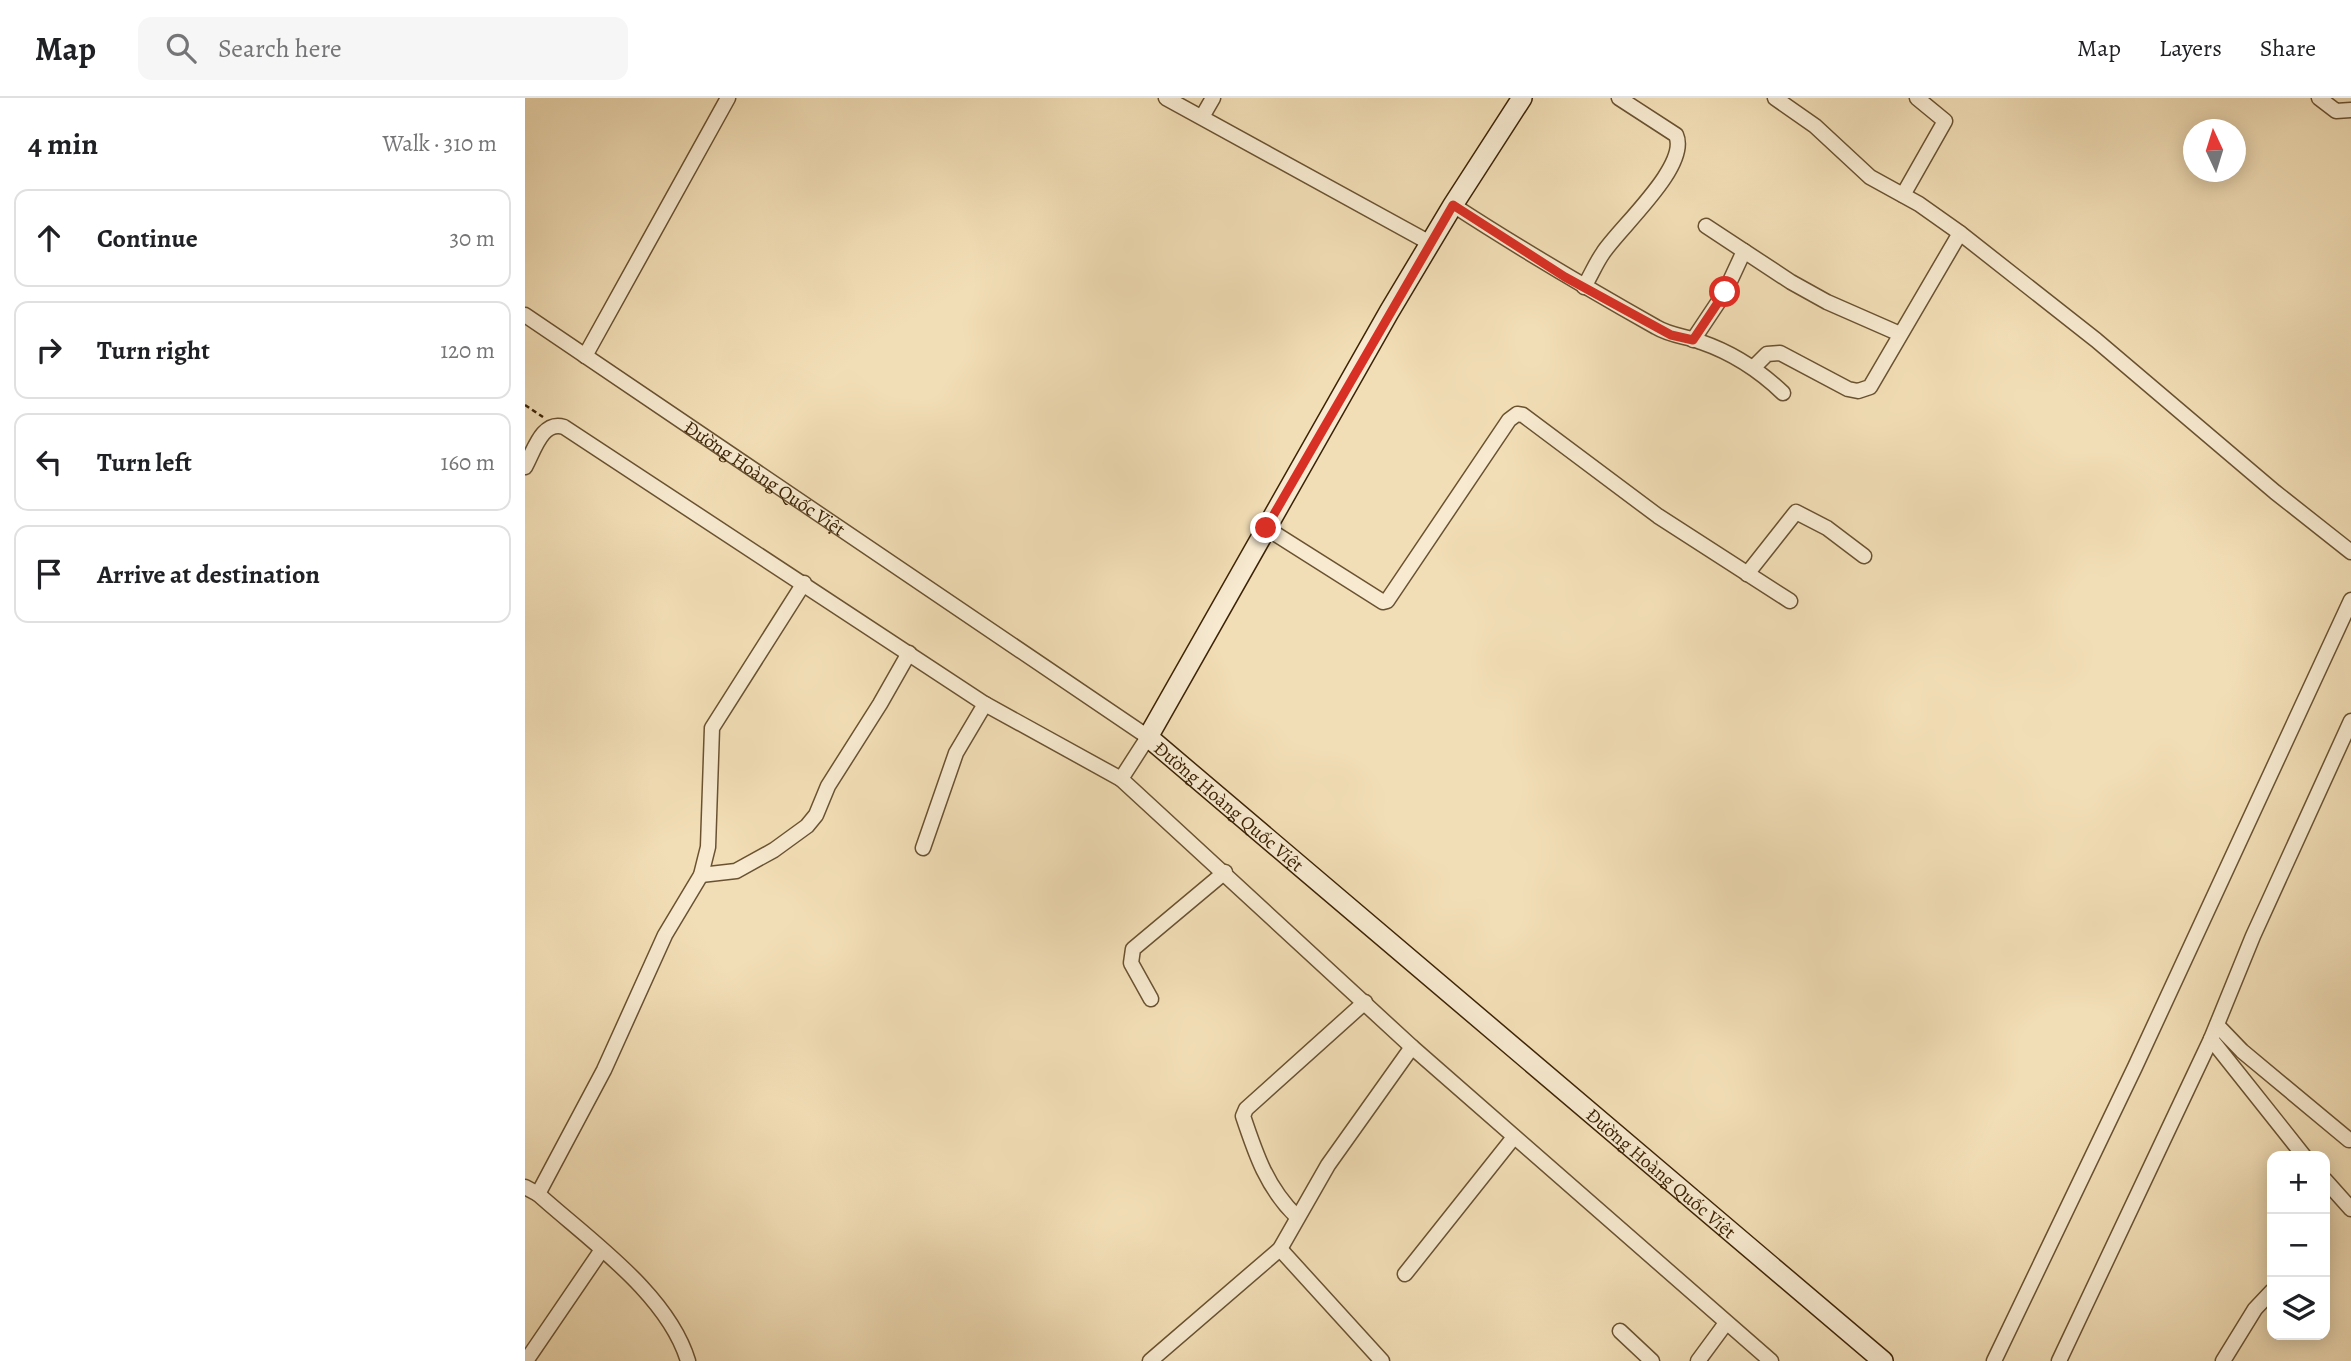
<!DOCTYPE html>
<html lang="en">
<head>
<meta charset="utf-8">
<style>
	body { margin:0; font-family:Alegreya,serif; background:#f6f6f6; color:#202124 }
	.controls { position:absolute; right:21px; bottom:21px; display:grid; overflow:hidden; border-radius:14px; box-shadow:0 4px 18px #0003 }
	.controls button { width:63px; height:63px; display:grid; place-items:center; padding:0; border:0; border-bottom:2px solid #e0e0e0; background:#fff; color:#202124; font:35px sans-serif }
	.compass { position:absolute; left:1658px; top:21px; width:63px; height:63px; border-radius:50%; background:#fff; box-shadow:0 4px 18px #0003; rotate:356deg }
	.stop { position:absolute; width:21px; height:21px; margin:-16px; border:5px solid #d93025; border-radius:50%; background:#fff }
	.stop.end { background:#d93025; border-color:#fff; box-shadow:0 2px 7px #0008 }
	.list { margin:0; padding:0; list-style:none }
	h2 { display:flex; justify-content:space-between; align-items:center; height:91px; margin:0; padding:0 28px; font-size:30px }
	h2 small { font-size:23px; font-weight:400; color:#757577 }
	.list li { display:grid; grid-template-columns:46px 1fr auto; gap:21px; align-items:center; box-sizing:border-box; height:98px; margin:0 14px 14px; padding:0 14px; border:2px solid #e0e0e0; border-radius:14px }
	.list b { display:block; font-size:26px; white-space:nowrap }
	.list em { font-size:23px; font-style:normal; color:#757577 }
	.icon { flex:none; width:38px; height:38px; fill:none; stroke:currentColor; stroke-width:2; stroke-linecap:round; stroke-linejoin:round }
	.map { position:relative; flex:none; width:1826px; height:1263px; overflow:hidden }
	header { display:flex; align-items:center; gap:42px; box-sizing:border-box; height:98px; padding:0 35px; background:#fff; border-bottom:2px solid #e0e0e0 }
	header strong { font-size:33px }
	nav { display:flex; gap:38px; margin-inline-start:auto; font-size:24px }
	.search { width:490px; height:63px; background:#f6f6f6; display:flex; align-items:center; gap:18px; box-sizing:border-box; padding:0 24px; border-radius:14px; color:#757577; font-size:26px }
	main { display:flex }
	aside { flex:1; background:#fff }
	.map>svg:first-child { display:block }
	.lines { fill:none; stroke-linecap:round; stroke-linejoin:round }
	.street-casing { stroke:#6a5231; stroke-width:17 }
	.secondary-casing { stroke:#3d2305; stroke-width:22 }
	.path { stroke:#3d2305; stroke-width:2.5; stroke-dasharray:5 3.5; stroke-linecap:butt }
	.street { stroke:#f7ead0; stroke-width:14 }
	.secondary { stroke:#f7ead0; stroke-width:19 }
	.route { stroke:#d93025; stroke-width:9 }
	.labels { text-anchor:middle; stroke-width:5; stroke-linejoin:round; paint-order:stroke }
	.street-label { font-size:19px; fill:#3d2305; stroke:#f7ead0 }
</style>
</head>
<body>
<header>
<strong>Map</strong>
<div class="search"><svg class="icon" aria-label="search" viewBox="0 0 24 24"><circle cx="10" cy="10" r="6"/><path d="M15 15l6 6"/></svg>Search here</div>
<nav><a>Map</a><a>Layers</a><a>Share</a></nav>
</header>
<main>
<aside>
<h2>4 min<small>Walk · 310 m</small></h2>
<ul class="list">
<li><svg class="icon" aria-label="ahead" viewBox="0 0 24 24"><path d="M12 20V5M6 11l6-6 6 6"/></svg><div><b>Continue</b></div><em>30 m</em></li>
<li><svg class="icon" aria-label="right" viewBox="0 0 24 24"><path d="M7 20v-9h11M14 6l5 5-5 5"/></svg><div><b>Turn right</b></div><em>120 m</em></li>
<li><svg class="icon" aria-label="left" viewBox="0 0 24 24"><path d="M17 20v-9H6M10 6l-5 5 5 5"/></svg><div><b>Turn left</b></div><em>160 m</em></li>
<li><svg class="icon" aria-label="arrive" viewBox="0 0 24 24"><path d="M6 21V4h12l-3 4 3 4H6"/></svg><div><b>Arrive at destination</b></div></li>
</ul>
</aside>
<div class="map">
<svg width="1826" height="1263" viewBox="0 0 1826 1263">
	<rect width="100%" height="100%" fill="#f2deb6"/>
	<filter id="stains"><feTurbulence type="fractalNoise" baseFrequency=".00286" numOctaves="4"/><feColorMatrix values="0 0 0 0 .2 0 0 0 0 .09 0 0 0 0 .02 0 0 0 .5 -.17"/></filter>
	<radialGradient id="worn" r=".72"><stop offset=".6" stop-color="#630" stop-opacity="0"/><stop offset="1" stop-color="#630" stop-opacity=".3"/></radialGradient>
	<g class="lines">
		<defs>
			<g id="street">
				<path d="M 641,0 L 905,145"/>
				<path d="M 1250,0 L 1290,28 L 1345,79 L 1394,106 L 1435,135 L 1571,242 L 1750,394 L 1826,454"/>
				<path d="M 1794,0 L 1811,13 L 1826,12"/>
				<path d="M 677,19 L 688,0"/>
				<path d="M 1378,97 L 1420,23 L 1392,0"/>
				<path d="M 928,107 C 994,150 1062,190 1131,229 C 1146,238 1161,238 1176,244 C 1208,255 1234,272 1258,295"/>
				<path d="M 1181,128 L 1266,184 L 1302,204 L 1375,236"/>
				<path d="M 1059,189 C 1066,177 1071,165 1078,155 C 1094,130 1165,68 1151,37 L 1094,0"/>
				<path id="s1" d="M 0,217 L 623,639 L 596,681 L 887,949 L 1246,1263"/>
				<path d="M 1168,242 L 1200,194 L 1219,153"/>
				<path d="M 60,258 L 203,0"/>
				<path d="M 1229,269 L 1242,256 L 1255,255 L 1323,291 L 1333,293 L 1345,289 L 1435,135"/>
				<path d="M 0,369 C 9,353 17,322 39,329 L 460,606 L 596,681"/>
				<path d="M 741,430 L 858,504 L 862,503 L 984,322 L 992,316 L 998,317 L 1133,418 L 1265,503"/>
				<path d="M 1222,476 L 1271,414 L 1302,430 L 1339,458"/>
				<path d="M 398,750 L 431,655 L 460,606"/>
				<path d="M 176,777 L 211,773 L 249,752 L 282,728 L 291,717 L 303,688 L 355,606 L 384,555"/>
				<path d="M 626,901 L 606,865 L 608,851 L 700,774"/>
				<path d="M 1692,927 L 1717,953 L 1824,1042"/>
				<path d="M 1686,941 L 1779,1058"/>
				<path d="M 1800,1082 L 1826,1111"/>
				<path d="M 0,1089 L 13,1096 L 79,972 L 140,837 L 176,777 L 183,749 L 187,630 L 279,485"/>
				<path d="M 13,1096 C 64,1142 143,1196 163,1263"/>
				<path d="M 772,1119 C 742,1090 731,1057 718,1018 L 721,1011 L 840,904"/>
				<path d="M 755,1151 L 857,1263"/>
				<path d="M 880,1176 L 989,1039"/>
				<path d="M 1095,1233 L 1127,1263"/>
				<path d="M 1,1263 L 76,1153"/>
				<path d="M 625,1263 L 755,1151 L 803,1067 L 887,949"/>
				<path d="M 1173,1263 L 1201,1225"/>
				<path d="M 1469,1263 L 1610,969 L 1826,502"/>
				<path d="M 1534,1263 L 1686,941 L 1728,838 L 1826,623"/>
				<path d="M 1698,1263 L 1730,1211 L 1747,1193"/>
			</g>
			<g id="secondary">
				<path id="s2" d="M 997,0 L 928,107 L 864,214 L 623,639 L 1358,1263"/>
			</g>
		</defs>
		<use href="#street" class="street-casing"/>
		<use href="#secondary" class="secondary-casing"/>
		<path class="path" d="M 0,307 L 18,319"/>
		<use href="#street" class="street"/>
		<use href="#secondary" class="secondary"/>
	</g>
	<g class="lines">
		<path class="route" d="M 741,430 L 928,107 L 1040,179 L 1146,237 L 1168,242 L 1200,194"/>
	</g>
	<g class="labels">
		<g class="street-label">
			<text dy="7" stroke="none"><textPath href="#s1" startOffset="290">Đường Hoàng Quốc Việt</textPath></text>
			<text dy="7" stroke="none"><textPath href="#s2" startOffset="847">Đường Hoàng Quốc Việt</textPath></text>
			<text dy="7" stroke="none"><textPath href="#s2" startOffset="1414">Đường Hoàng Quốc Việt</textPath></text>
		</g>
	</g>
	<rect width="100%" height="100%" filter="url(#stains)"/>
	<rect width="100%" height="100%" fill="url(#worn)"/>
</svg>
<div class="controls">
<button>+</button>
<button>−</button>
<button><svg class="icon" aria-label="layers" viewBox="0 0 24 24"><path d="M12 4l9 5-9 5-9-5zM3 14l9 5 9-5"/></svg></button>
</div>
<svg class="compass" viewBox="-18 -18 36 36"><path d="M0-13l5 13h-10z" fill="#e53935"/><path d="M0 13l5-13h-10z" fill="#757577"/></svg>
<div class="stop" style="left:1200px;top:194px"></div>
<div class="stop end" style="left:741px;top:430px"></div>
</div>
</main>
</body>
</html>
